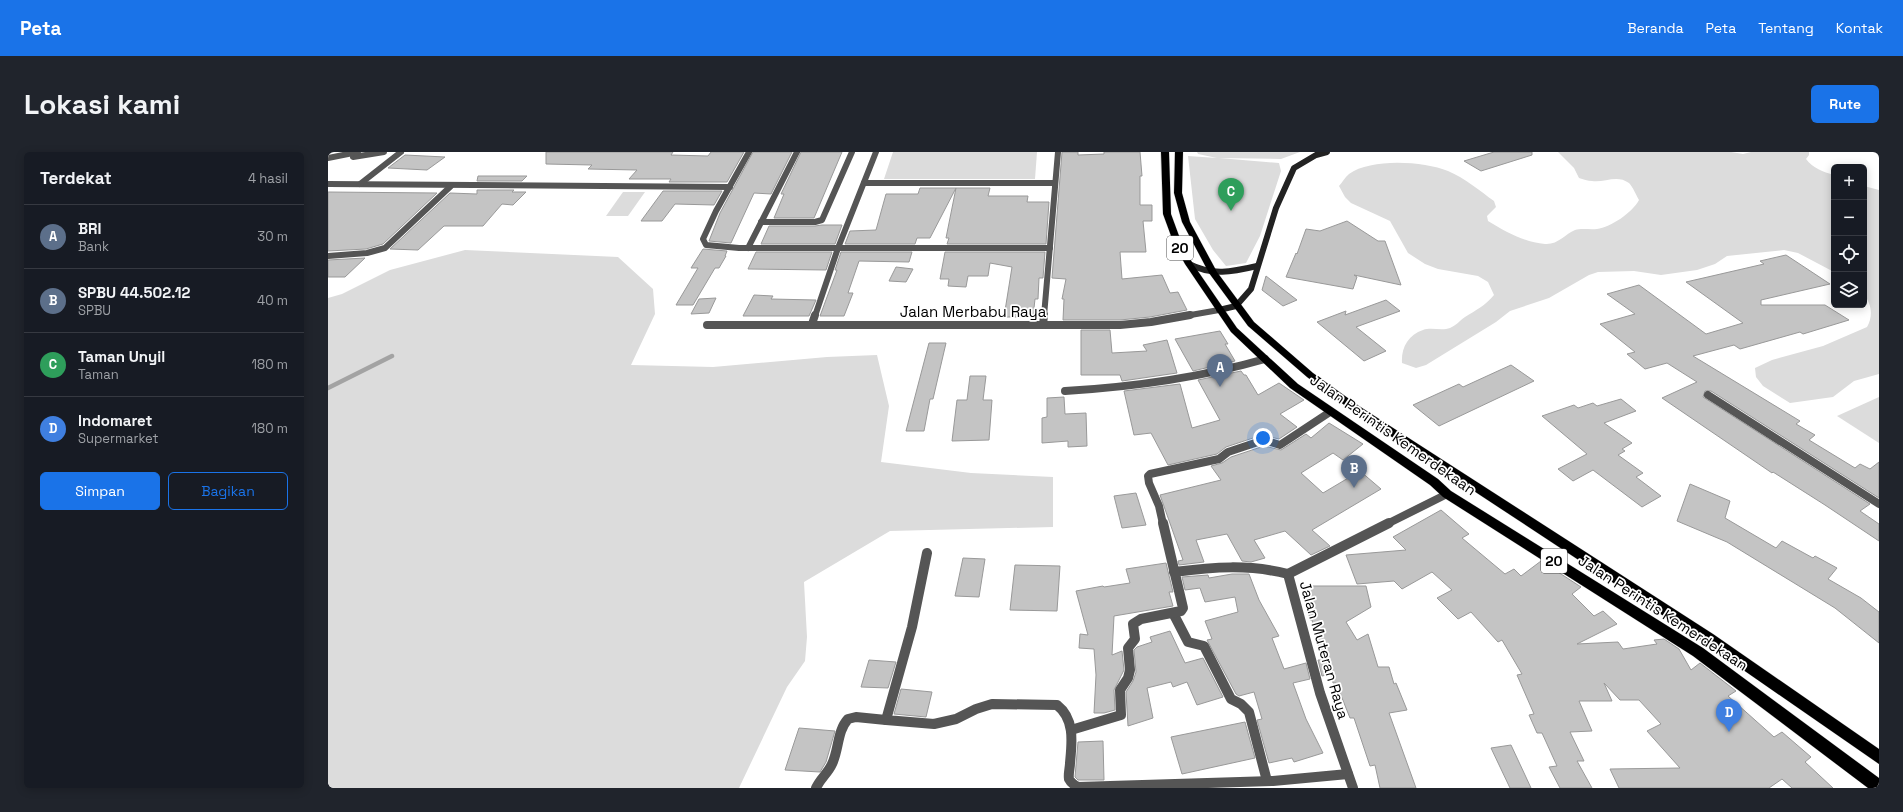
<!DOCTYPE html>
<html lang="id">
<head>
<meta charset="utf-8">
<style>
	body { margin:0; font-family:"Space Grotesk",sans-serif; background:#20242c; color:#f1f3f6 }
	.controls { position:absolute; right:12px; top:12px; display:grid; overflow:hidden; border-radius:6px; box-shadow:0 2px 10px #0003 }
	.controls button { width:36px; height:36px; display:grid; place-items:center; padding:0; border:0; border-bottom:1px solid #363941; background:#171b24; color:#f1f3f6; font:20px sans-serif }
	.you { position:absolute; left:935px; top:286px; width:14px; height:14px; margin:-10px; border:3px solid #fff; border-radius:50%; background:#1a73e8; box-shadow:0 0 0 6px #1a73e833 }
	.badge { display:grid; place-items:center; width:26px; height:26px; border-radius:50%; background:#1a73e8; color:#fff; font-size:13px; font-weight:700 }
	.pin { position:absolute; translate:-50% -33px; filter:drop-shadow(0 1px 2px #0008) }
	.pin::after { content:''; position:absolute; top:21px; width:14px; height:12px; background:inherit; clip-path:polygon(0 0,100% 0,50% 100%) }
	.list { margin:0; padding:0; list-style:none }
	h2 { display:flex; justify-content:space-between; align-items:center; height:52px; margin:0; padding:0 16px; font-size:17px }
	h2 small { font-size:13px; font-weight:400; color:#9ea1a6 }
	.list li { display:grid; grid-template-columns:26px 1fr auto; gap:12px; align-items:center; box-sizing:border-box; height:64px; padding:0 16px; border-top:1px solid #363941 }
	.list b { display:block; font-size:15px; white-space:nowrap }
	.list p { margin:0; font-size:13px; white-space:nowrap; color:#9ea1a6 }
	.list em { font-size:13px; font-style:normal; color:#9ea1a6 }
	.actions { display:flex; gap:8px; padding:12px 16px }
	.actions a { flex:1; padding:9px 0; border:1px solid #1a73e8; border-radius:6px; text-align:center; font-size:14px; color:#1a73e8 }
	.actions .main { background:#1a73e8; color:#fff }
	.icon { flex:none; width:22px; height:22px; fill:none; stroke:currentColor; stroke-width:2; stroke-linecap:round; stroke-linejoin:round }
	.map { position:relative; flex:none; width:1551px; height:636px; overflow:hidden; border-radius:6px }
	header { display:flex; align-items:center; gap:24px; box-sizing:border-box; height:56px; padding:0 20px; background:#1a73e8; color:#fff }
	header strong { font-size:19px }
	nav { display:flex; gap:22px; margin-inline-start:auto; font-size:14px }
	.intro { display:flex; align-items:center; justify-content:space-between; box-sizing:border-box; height:96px; padding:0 24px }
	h1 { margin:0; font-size:28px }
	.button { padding:10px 18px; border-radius:6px; background:#1a73e8; color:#fff; font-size:14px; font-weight:700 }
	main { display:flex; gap:24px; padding:0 24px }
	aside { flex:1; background:#171b24; border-radius:6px; box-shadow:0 2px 10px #0003 }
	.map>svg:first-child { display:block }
	.green { fill:#dcdcdc }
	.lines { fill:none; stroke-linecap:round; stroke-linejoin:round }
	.stream { stroke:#a3a3a3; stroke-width:4.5 }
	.building { fill:#c4c4c4; stroke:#999 }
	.trunk-casing { stroke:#dbdbdb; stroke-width:1 }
	.minor-far2 { stroke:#555; stroke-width:6 }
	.minor-far1 { stroke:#555; stroke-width:8 }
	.minor { stroke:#555; stroke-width:10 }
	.secondary { stroke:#222; stroke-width:6 }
	.trunk { fill:#000; fill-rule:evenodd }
	.labels { text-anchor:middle; stroke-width:3.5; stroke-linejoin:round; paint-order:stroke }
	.shield { fill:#fff; stroke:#4c4c4c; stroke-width:1 }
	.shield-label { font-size:14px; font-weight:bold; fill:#000 }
	.street-label { font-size:15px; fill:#000; stroke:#fff }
</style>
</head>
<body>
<header>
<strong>Peta</strong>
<nav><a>Beranda</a><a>Peta</a><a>Tentang</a><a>Kontak</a></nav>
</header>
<div class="intro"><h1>Lokasi kami</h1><a class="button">Rute</a></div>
<main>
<aside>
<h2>Terdekat<small>4 hasil</small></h2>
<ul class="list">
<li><span class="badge" style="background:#5c6f8a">A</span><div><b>BRI</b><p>Bank</p></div><em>30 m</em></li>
<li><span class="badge" style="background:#5c6f8a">B</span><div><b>SPBU 44.502.12</b><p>SPBU</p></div><em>40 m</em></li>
<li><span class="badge" style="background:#2e9e5b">C</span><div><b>Taman Unyil</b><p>Taman</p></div><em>180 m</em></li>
<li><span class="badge" style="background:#3f7fe0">D</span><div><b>Indomaret</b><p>Supermarket</p></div><em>180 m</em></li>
</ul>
<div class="actions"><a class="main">Simpan</a><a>Bagikan</a></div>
</aside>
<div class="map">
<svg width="1551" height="636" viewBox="0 0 1551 636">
	<rect width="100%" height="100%" fill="#fff"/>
	<g class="green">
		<path d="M 565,0 L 709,0 L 707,27 L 556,27 Z"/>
		<path d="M 869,0 L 972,0 L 953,7 L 891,6 L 951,11 L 953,19 L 932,84 L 918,111 L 898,114 L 885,98 L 867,67 L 860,4 L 889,6 L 870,2 Z"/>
		<path d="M 1230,0 L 1403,0 L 1415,2 L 1423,0 L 1481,0 L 1481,3 L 1478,7 C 1485,16 1495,20 1506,23 L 1506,120 L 1470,101 L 1456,98 L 1399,104 L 1387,112 L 1369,118 L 1333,123 L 1306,119 L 1270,120 L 1261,123 L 1221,146 L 1182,159 L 1168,170 L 1098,213 L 1088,216 L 1074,211 C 1073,196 1080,183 1095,178 C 1103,175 1114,179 1122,176 C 1129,173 1131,169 1137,165 C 1148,158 1157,154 1166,143 L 1160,130 L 1150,124 L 1110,117 L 1097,112 L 1080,101 L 1062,69 L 1023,51 L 1017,45 L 1011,34 C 1014,31 1017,25 1021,22 C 1043,6 1095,9 1120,19 C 1137,26 1152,39 1166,49 L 1168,55 L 1159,64 L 1160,69 C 1178,80 1196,90 1217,92 C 1230,93 1237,82 1247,78 C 1254,76 1262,78 1269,77 C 1283,75 1304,61 1311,48 C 1308,43 1305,35 1301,31 C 1289,22 1276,31 1264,29 C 1260,29 1255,27 1251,26 L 1246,16 Z"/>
		<path d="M 1536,34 L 1551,38 L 1551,222 L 1526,229 L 1505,245 L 1462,251 L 1435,234 L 1428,225 L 1427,216 L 1444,208 L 1495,194 L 1539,175 C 1545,165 1544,152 1536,143 Z"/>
		<path d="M 295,40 L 317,40 L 300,64 L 278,64 Z"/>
		<path d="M 137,98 L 290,105 L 325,137 L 327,162 L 303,213 L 385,215 L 499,205 L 549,203 L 561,254 L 553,310 L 643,321 L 725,325 L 725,375 L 562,379 L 476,430 L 479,485 L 477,509 L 459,535 L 411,636 L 0,636 L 0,146 L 14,142 L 62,118 Z"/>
		<path d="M 1551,245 L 1551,291 L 1509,264 Z"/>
	</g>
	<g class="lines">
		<path class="stream" d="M 0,236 L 64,204"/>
	</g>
	<g class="building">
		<path d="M 218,0 L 345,0 L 343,3 L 380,4 L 383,0 L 416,0 L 399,30 L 341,30 L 343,27 L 301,27 L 309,18 L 260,17 L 264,13 L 218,12 Z"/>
		<path d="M 425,0 L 464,0 L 443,42 L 426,41 L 403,91 L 381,89 L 392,61 Z"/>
		<path d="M 473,0 L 514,0 L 486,66 L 446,66 L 456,42 L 453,42 Z"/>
		<path d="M 734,0 L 750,0 L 750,3 L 776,2 L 776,0 L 812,0 L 814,24 L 812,24 L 812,53 L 824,53 L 824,69 L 815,69 L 818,100 L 792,100 L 794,127 L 834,123 L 842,141 L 850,140 L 859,158 L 822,165 L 792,168 L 735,168 L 736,147 L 734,147 L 738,127 L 724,126 Z"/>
		<path d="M 1166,0 L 1204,0 L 1204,3 L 1153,19 L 1136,9 Z"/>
		<path d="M 77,3 L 117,5 L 99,18 L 60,16 Z"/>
		<path d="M 150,24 L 199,24 L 194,29 L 149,29 Z"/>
		<path d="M 592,36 L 662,36 L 660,44 L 700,44 L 699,50 L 721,50 L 718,92 L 619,92 L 621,86 L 618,86 L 628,36 L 602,86 L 589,86 L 587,92 L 517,92 L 522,79 L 548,78 L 558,42 L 590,42 Z"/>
		<path d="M 149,38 L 186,38 L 184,40 L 198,40 L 185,53 L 174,52 L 155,74 L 116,74 L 90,98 L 62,97 L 122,41 L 149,42 Z"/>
		<path d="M 335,39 L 394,39 L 386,53 L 347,52 L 334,69 L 313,69 Z"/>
		<path d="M 0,40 L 109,41 L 55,92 L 38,97 L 0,99 Z"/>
		<path d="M 1019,69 L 1050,89 L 1057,89 L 1073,133 L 1026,123 L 1029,125 L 1025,137 L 958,125 L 968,101 L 969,102 L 978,77 L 992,79 Z"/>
		<path d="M 494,73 L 514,73 L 507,92 L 433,92 L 441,74 L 487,74 Z"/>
		<path d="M 375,97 L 399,99 L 397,104 L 398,104 L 391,116 L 387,116 L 365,153 L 348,153 L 370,116 L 363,116 Z"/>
		<path d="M 428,100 L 504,100 L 498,118 L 420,117 Z"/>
		<path d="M 513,100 L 584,100 L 581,110 L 531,109 L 520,141 L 525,141 L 516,164 L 492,164 L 509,118 L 507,118 Z"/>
		<path d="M 617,100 L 717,100 L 715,126 L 711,126 L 710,147 L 707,147 L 705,165 L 676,165 L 684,115 L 662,111 L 660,124 L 640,124 L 638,135 L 620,134 L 621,127 L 612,127 Z"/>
		<path d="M 1458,103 L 1502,132 L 1433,148 L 1433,153 L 1497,153 L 1521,168 L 1475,182 L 1472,180 L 1412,197 L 1406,193 L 1365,204 L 1472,269 L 1468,272 L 1487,283 L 1481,288 L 1527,316 L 1532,312 L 1542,317 L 1551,310 L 1551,346 L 1383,239 L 1377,239 L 1375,245 L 1542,352 L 1532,359 L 1551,372 L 1551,389 L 1497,353 L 1445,320 L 1444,321 L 1334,246 L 1369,230 L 1339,211 L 1317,217 L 1299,202 L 1307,200 L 1272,172 L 1307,162 L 1279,142 L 1311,133 L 1378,182 L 1415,171 L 1358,130 L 1436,112 L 1432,109 Z"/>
		<path d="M 37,106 L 17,125 L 0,125 L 0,108 Z"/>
		<path d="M 568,115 L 585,117 L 578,130 L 561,129 Z"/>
		<path d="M 938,124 L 969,148 L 955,154 L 934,138 Z"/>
		<path d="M 426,143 L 445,144 L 443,147 L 488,148 L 481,164 L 415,164 Z"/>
		<path d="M 388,146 L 381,161 L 363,162 L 371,147 Z"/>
		<path d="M 1058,148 L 1072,159 L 1028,175 L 1058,199 L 1036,209 L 989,170 L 1018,159 L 1017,163 Z"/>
		<path d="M 753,178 L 782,178 L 784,201 L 819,199 L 815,193 L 839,188 L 849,221 L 794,229 L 792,223 L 753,223 Z"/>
		<path d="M 892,179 L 900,192 L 897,192 L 907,209 L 865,219 L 847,187 Z"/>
		<path d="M 601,191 L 618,191 L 605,247 L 602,247 L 596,279 L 578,279 Z"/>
		<path d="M 1183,213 L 1206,229 L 1111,274 L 1085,253 L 1131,232 L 1135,235 Z"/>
		<path d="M 913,219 L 916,223 L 918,223 L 930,243 L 951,231 L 976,248 L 952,262 L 969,275 L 951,287 L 934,283 L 898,295 L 889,302 L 840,313 L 823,281 L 806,283 L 796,239 L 852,232 L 864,276 L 892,268 L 870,228 Z"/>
		<path d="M 642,224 L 658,224 L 655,248 L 664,248 L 661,288 L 624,289 L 629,248 L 639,248 Z"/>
		<path d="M 736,245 L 737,262 L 758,261 L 759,294 L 740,295 L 740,289 L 714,291 L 714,266 L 719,265 L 719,246 Z"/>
		<path d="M 1293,247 L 1308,259 L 1276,271 L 1304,291 L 1294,297 L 1297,299 L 1290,303 L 1315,321 L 1308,325 L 1333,344 L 1314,355 L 1265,318 L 1245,329 L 1230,317 L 1259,302 L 1214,264 L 1246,253 L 1250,256 L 1265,251 L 1269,254 Z"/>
		<path d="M 1001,271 L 1035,292 L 1015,308 L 1005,301 L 973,321 L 995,341 L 1032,319 L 1053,337 L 984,378 L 1002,394 L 983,403 L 957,379 L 926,388 L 937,406 L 923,410 L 914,409 L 899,382 L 868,388 L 876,410 L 851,413 L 850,409 L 855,408 L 832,343 L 893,328 L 883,314 L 894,311 L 903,305 L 936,294 L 953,298 L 978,282 L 983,286 Z"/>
		<path d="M 1362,332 L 1402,349 L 1397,366 L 1448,396 L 1454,389 L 1485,406 L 1487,404 L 1509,416 L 1500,427 L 1533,446 L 1551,460 L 1551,491 L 1507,456 L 1399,390 L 1349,369 Z"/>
		<path d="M 808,341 L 818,373 L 794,376 L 786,344 Z"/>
		<path d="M 1113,358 L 1141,382 L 1134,386 L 1177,422 L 1186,417 L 1193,424 L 1213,409 L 1253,435 L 1244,442 L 1266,464 L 1275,459 L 1289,472 L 1249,492 L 1290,490 L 1295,497 L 1329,492 L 1326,488 L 1336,487 L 1351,497 L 1363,518 L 1372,511 L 1408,539 L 1400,544 L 1446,585 L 1454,580 L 1483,605 L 1477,610 L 1505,636 L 1464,636 L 1454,627 L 1441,636 L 1291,636 L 1282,617 L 1352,616 L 1319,579 L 1333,572 L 1311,548 L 1292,548 L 1276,531 L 1284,549 L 1251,549 L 1264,579 L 1242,580 L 1256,609 L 1249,609 L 1264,636 L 1232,636 L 1221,615 L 1229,614 L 1214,581 L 1209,581 L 1201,563 L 1206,562 L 1189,523 L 1194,522 L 1174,488 L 1170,490 L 1143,460 L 1130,467 L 1109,446 L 1124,438 L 1104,420 L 1074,437 L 1066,429 L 1029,432 L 1018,403 L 1078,398 L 1065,385 Z"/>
		<path d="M 635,406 L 657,407 L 651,445 L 627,444 Z"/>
		<path d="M 838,411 L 845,440 L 841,440 L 845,454 L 786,464 L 784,503 L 794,499 L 796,518 L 786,538 L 787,558 L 776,561 L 766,561 L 768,523 L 766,497 L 751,496 L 752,482 L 760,483 L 748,439 L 775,434 L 776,435 L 802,431 L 798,417 Z"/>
		<path d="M 687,413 L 732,414 L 729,459 L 682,458 Z"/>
		<path d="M 904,422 L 921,422 L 931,448 L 951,484 L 944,486 L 956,517 L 978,511 L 982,527 L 965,531 L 978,567 L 995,601 L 966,610 L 964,606 L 941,611 L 929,568 L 934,567 L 926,540 L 911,544 L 908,542 L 879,488 L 884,487 L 877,469 L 910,460 L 907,445 L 877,450 L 872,436 L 857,438 L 854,425 L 880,423 L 881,426 Z"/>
		<path d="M 976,434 L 1038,434 L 1043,455 L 1018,470 L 1029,488 L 1040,482 L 1050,515 L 1061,515 L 1066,532 L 1068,531 L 1079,558 L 1061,561 L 1088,636 L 1052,636 L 1047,613 L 1042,614 L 1026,566 L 1022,566 L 1008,531 L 1005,531 L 1003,522 L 994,524 L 990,508 L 994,508 L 984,468 L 982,468 Z"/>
		<path d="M 842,479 L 857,511 L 875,506 L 895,545 L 869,553 L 859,530 L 845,535 L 843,530 L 819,536 L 825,566 L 800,574 L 798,540 L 805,529 L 808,520 L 806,498 L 809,495 L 824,490 L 822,485 Z"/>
		<path d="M 541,508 L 568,510 L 560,536 L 533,535 Z"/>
		<path d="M 573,537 L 604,540 L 598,565 L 566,562 Z"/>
		<path d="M 917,570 L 927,606 L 854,622 L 843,585 Z"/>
		<path d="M 471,576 L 507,579 L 498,610 L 492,620 L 457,618 Z"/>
		<path d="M 775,589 L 776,628 L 750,628 L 747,625 L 750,590 Z"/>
		<path d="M 1183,593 L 1197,623 L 1203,636 L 1182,636 L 1163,596 Z"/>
	</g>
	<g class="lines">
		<defs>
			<g id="trunk">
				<path d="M 833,0 L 841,0 L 843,62 L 854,92 L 865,112 L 909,176 L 970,232 L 1110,327 L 1123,339 L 1375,496 L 1551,626 L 1551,636 L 1540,636 L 1365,504 L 1115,345 L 1102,333 L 962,236 L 903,180 L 857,112 L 846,92 L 835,62 Z"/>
				<path d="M 847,0 L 855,0 L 854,41 L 862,70 L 889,120 L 926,170 L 985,221 L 1031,254 L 1385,482 L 1551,597 L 1551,612 L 1375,490 L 1023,258 L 979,225 L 920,174 L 881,121 L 854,70 L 846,41 Z"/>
			</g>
		</defs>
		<use href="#trunk" class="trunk-casing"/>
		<g class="minor-far2">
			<path d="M 421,0 L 388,59 L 375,87 L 378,93 L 411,96 L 722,96"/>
			<path d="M 26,2 L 25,5 L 56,0"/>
			<path d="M 0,6 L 30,0"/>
			<path d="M 536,31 L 727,31"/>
			<path d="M 0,32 L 402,35"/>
			<path d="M 32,32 L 73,0"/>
			<path d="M 433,70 L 487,70 L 494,68 L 524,0"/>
			<path d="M 420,96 L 469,0"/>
			<path d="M 0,104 L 39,101 L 57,96 L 123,34"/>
			<path d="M 487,164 L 510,96 L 548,0"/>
			<path d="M 716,164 L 730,0"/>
			<path d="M 857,164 L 891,158"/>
		</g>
		<g class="minor-far1">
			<path d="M 484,172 L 487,163"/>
			<path d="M 379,173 L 792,173 L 823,170 L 862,163"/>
			<path d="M 715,173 L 716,163"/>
			<path d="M 737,239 C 805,235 871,226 937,207"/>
			<path d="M 1380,243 L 1551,352"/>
			<path d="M 835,372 L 831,354 L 821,331 L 820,324 L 822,322 L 891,307 L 900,300 L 936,288 L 952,293 L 1002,260"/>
			<path d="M 1059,372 L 1119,342"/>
		</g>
		<g class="minor">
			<path d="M 599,401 L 584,475 L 558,568 L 606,572 L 628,567 L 648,557 L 664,552 L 729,553 C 747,567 744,590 742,611 C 742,616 740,622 741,627 C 743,631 746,633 750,635 L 945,629 L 1020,622"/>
			<path d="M 846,420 C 885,415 921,412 960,422"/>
			<path d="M 845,461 L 860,490 L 876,494 L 903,547 L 913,552 L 921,560 L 939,629"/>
			<path d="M 743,578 L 793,563 L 792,538 L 800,526 L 802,518 L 800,496 L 807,487 L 805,472 L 813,467 L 853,459 L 855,456 L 835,371"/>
			<path d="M 488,636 C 492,627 500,621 504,612 C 511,598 509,579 520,567 L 528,565 L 558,568"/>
			<path d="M 1025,636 L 992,541 L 960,422 L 1061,371"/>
		</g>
		<g class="secondary">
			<path d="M 861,112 C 884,124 904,120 929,114"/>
			<path d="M 891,158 L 908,154 L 923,137 L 948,56 L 966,16 L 988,3 L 999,0"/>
		</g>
		<use href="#trunk" class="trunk"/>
	</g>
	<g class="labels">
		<g class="shield">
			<rect x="839" y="84" width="26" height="24" rx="3"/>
			<rect x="1213" y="397" width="26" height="24" rx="3"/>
		</g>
		<g class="shield-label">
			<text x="852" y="101">20</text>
			<text x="1226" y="414">20</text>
		</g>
		<g class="street-label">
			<text x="645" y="165">Jalan Merbabu Raya</text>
			<text transform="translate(1065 283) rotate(35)" y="5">Jalan Perintis Kemerdekaan</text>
			<text transform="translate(1335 461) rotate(33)" y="5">Jalan Perintis Kemerdekaan</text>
			<text transform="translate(996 498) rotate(74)" y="5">Jalan Muteran Raya</text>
		</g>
	</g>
</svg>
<div class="controls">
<button>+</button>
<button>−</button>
<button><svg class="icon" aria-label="locate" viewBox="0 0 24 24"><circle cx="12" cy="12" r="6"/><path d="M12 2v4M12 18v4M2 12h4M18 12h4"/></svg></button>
<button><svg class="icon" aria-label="layers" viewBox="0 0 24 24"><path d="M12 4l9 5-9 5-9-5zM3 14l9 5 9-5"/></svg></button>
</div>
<div class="you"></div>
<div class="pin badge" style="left:892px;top:235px;background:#5c6f8a">A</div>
<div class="pin badge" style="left:1026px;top:336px;background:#5c6f8a">B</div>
<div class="pin badge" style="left:903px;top:59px;background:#2e9e5b">C</div>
<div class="pin badge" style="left:1401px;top:580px;background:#3f7fe0">D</div>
</div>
</main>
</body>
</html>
